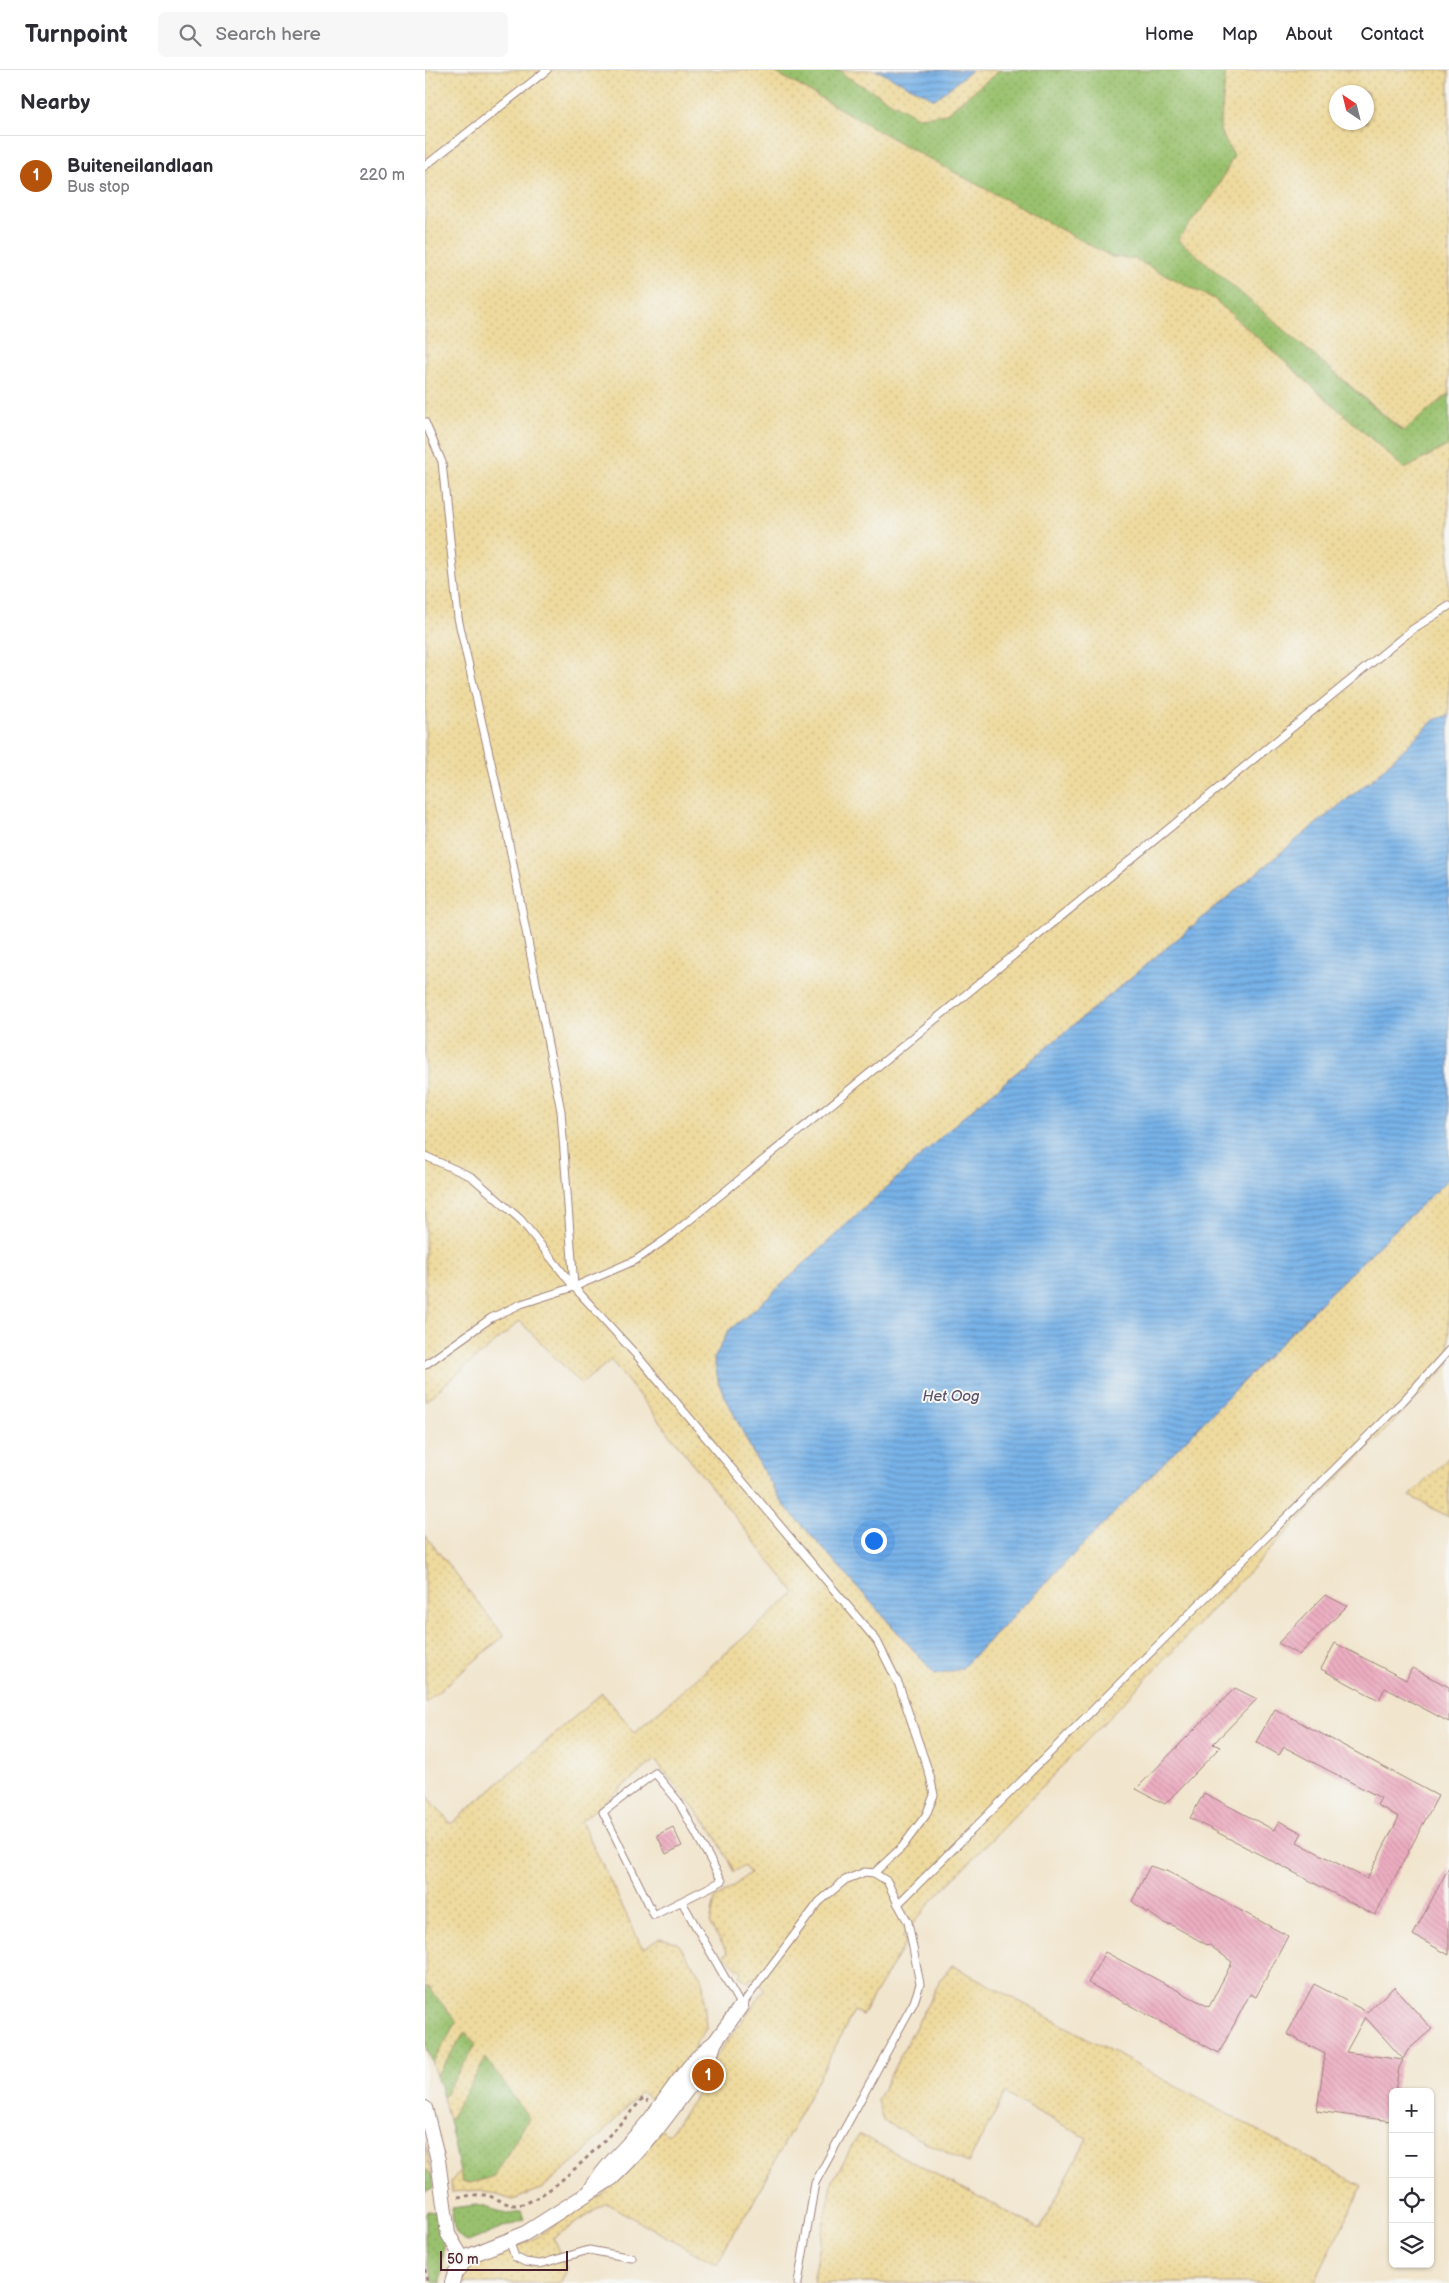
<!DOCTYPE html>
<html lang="en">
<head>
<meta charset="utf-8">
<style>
	body { margin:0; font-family:"Balsamiq Sans",sans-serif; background:#f7f7f7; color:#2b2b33 }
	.controls { position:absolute; right:15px; bottom:15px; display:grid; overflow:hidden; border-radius:8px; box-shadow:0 1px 4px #0004 }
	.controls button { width:45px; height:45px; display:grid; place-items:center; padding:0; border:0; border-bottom:1px solid #e1e1e2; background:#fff; color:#2b2b33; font:25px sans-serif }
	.compass { position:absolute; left:904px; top:15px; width:45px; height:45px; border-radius:50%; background:#fff; box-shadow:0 1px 4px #0004; rotate:325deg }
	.scale { position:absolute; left:15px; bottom:12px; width:128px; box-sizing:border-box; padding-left:5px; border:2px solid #4a1f2b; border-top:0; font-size:14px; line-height:18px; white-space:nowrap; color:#4a1f2b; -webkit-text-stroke:4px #f6f6f2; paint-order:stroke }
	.you { position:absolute; left:448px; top:1470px; width:18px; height:18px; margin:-12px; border:4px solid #fff; border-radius:50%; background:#1a73e8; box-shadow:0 0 0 8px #1a73e833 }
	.badge { display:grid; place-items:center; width:32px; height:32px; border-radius:50%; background:#b45309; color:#fff; font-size:16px; font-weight:700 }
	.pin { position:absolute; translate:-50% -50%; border:2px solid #fff; box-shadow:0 1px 5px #0006 }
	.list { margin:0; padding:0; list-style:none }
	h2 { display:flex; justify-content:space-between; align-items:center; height:65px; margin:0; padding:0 20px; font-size:21px }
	h2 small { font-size:16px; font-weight:400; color:#7c7c81 }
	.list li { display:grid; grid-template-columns:32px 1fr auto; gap:15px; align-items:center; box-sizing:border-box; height:80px; padding:0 20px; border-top:1px solid #e1e1e2 }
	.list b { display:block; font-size:19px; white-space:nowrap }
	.list p { margin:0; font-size:16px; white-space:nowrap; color:#7c7c81 }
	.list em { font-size:16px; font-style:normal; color:#7c7c81 }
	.icon { flex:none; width:28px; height:28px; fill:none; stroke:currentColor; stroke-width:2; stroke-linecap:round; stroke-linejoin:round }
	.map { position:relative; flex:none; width:1024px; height:2213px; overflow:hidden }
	header { display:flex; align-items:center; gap:30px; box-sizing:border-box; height:70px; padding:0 25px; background:#fff; border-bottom:1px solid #e1e1e2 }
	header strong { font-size:24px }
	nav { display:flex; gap:28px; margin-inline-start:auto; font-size:18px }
	.search { width:350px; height:45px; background:#f7f7f7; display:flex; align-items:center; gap:12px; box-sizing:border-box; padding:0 18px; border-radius:8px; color:#7c7c81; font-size:19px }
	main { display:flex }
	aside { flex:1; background:#fff }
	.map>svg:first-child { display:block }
	.grass { fill:url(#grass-dots); stroke:#72704c }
	.sand { fill:url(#sand-dots); stroke:#9c7c64; fill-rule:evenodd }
	.water { fill:url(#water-rules); stroke:#60688a }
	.building { fill:url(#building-back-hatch) }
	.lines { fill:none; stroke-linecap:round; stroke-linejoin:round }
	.lane-casing { stroke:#9e827c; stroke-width:9 }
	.street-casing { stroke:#9e827c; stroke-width:16 }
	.path { stroke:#9e827c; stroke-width:3; stroke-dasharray:4 4; stroke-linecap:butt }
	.lane { stroke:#fff; stroke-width:7 }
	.street { stroke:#fff; stroke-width:14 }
	.labels { text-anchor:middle; stroke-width:4; stroke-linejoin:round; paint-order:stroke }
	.water-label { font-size:15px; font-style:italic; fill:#5a526d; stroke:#f6f6f2 }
</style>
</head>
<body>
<header>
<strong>Turnpoint</strong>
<div class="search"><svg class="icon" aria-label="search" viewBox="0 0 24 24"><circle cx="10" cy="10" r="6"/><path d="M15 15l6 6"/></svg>Search here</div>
<nav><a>Home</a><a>Map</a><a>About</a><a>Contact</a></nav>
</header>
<main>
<aside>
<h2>Nearby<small></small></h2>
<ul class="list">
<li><span class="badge">1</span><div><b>Buiteneilandlaan</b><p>Bus stop</p></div><em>220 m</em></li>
</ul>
</aside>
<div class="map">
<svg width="1024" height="2213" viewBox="0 0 1024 2213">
	<defs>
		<pattern id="grass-dots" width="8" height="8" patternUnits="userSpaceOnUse" patternTransform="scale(1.25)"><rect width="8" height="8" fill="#99c16d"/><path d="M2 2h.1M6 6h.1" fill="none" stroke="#85a55f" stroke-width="1.8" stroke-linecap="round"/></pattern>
		<pattern id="sand-dots" width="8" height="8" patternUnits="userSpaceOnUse" patternTransform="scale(1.25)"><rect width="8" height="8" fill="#eeda9e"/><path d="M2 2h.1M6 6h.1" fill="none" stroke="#cebb88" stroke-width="1.8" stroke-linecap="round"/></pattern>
		<pattern id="water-rules" width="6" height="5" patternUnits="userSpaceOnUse" patternTransform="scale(1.25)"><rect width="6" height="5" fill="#77b2e8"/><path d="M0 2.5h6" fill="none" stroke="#6490bc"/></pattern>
		<pattern id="building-back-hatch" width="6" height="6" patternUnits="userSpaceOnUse" patternTransform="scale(1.25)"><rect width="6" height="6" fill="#ecadc1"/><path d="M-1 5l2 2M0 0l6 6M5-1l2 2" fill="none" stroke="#cc94a6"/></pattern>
	</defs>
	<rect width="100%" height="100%" fill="#f6f6f2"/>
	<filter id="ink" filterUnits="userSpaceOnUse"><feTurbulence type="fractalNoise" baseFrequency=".02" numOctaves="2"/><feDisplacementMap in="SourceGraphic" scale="10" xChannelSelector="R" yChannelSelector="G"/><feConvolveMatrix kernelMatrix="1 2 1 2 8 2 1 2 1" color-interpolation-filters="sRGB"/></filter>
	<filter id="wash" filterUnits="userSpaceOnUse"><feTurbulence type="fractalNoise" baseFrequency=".0096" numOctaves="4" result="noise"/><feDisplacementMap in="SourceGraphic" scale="20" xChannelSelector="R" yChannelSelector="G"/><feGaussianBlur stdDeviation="1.12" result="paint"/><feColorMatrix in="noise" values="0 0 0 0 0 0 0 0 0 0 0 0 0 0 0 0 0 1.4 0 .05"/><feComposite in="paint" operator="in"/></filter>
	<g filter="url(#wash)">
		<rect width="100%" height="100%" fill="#f1e5cd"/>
		<g class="grass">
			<path d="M 346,0 L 416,0 L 419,5 L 520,44 L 575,0 L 801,0 L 795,60 L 809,86 L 789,124 L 754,169 L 977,361 L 1024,324 L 1024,375 L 980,399 L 789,229 L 709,189 L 687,187 L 484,78 Z"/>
			<path d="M 3,1916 L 32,1952 L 7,1994 L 0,1975 L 0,1920 Z"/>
			<path d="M 40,1962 L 51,1975 L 18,2027 L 11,2006 Z"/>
			<path d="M 61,1987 L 104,2048 L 69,2107 L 45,2113 L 37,2112 L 24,2050 Z"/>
			<path d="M 0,2099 L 7,2105 L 9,2117 L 0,2122 Z"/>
			<path d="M 51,2135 L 85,2144 L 97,2142 L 100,2149 L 43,2172 C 27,2167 28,2152 27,2138 Z"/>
			<path d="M 2,2141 L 11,2142 L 19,2175 L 16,2213 L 7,2212 L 0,2176 L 0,2143 Z"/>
		</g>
		<g class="sand">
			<path d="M 0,0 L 346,0 L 484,78 L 687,187 L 709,189 L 789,229 L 980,399 L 1024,375 L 1024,645 L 1009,650 L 950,707 L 876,766 L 538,1047 L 331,1238 L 303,1261 L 289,1290 L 294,1314 L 330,1387 L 359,1435 L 510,1604 L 536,1599 L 907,1221 L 1024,1108 L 1024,1294 L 507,1831 L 478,1866 L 481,1872 L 437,1945 L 429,1941 L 322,2144 L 309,2161 L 292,2195 L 181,2133 L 128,2168 L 142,2200 L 135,2213 L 33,2213 L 45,2193 L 51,2189 L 93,2176 L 110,2168 L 177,2124 L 197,2105 L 236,2060 L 243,2065 L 292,1998 L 286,1993 L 340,1919 L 326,1908 L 323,1912 L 315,1906 L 317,1902 L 299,1885 L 303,1882 L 285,1855 L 290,1829 L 325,1804 L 318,1795 L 309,1802 L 289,1763 L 230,1690 L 156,1751 L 218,1879 L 234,1868 L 252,1872 L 278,1910 L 281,1959 L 269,1975 L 273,1978 L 232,2033 L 216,2022 L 157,2085 L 116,2119 L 88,2130 L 56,2120 L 26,2122 L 25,2113 L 35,2101 L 37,2112 L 45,2113 L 69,2107 L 104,2048 L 61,1988 L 24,2050 L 18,2027 L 51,1975 L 40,1962 L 11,2006 L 7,1994 L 32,1952 L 3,1916 L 0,1920 L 0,1723 L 26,1754 L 177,1623 L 210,1662 L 370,1523 L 186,1290 L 156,1314 L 95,1251 L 0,1331 Z"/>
			<path d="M 416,0 L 575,0 L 520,44 L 493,47 L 419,5 Z"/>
			<path d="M 801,0 L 1024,0 L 1024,324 L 978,361 L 753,169 L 789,124 L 809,86 L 795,60 ZM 912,22 L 942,22 L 942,52 L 912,52 Z"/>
			<path d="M 1024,1387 L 1024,1447 L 985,1426 Z"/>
			<path d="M 0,1465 L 79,1566 L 0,1633 Z"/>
			<path d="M 527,1895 L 937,2117 L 889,2213 L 388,2213 L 406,2114 L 434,2064 L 615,2159 L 662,2068 L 580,2024 L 543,2093 L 458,2051 L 452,2030 L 516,1909 Z"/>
			<path d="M 0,2072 L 7,2105 L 0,2099 Z"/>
		</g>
		<g class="water">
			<path d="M 451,0 L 547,0 L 510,29 Z"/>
			<path d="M 1024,645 L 1024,1108 L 907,1221 L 536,1599 L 510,1604 L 359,1435 L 330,1387 L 294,1314 L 289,1289 L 303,1261 L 331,1238 L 538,1047 L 876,766 L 950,707 L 1009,650 Z"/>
		</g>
		<g id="blocks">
			<g class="building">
				<path d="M 900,1525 L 922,1536 L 874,1585 L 853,1573 Z"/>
				<path d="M 910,1573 L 981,1610 L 987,1598 L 1024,1617 L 1024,1652 L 960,1618 L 954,1630 L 896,1599 Z"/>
				<path d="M 810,1618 L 832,1629 L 788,1674 L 795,1677 L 740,1734 L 711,1719 Z"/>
				<path d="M 850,1639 L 1013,1726 L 950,1845 L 765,1748 L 779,1723 L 849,1760 L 854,1751 L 877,1763 L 872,1772 L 942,1809 L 974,1747 L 952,1735 L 956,1728 L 859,1677 L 854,1685 L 831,1672 Z"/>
				<path d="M 248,1757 L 257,1776 L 241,1784 L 232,1765 Z"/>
				<path d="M 725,1796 L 744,1802 L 863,1866 L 831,1927 L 825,1924 L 794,1983 L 663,1913 L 680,1882 L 784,1937 L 807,1892 L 783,1874 L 782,1875 L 745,1854 L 744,1855 L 737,1852 L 723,1842 L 722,1843 L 707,1831 Z"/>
				<path d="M 1024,1797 L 1024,1885 L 988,1865 Z"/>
				<path d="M 889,1914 L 942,1942 L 969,1917 L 1007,1959 L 983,1980 L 978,1989 L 940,1947 L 921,1982 L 978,1990 L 974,1998 L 970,2022 L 968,2022 L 966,2051 L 892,2041 L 900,1984 L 862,1964 Z"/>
			</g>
		</g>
	</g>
	<g filter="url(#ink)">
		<use href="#blocks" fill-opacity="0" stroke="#9e827c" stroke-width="1"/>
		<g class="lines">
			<defs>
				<g id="lane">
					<path d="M 0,96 L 122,0"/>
					<path d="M 0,352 L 17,392 L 33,548 L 81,758 L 136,1041 L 149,1217"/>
					<path d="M 0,1086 L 47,1107 L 96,1150 L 149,1217 L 214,1288 L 452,1571 L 474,1615 L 505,1706 L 509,1725 L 501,1745 L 477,1777 L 449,1803"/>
					<path d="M 0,1295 L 66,1248 L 96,1234 L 149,1217 L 211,1190 L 244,1167 L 988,559 L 1024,536"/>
					<path d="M 230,1703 L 253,1731 L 297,1811 L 229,1845 L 178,1742 Z"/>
					<path d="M 257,1832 L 316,1936 L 394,1832 L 420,1810 L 440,1802 L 449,1803 L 462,1811 L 473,1834"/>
					<path d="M 84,2170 L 90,2187 L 100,2192 L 115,2194 L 164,2180 L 207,2188"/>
					<path d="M 373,2213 L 390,2113 L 489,1932 L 495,1914 L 483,1852 L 473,1834 L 980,1329 L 1024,1280"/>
				</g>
				<g id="street">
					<path d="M 0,2038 L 13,2090 L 23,2164 L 39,2191"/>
					<path d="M 166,2119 C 181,2094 204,2075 223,2052 C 245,2025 262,1992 290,1972"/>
					<path d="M 27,2213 L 30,2203 L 44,2186 L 99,2164 L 187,2108 C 222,2076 249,2037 277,1999 L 284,1989 L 290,1972 L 316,1936"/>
				</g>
			</defs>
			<use href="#lane" class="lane-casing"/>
			<use href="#street" class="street-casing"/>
			<g class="path">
				<path d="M 33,2127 C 43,2126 54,2123 64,2126 C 74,2129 82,2136 93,2135 C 126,2131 196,2054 218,2028 L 223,2031"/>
				<path d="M 0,2199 L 2,2213"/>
			</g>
			<use href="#lane" class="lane"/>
			<use href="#street" class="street"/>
		</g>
	</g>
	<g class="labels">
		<g class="water-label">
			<text x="526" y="1331">Het Oog</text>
		</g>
	</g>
</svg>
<div class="controls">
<button>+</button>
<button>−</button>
<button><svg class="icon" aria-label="locate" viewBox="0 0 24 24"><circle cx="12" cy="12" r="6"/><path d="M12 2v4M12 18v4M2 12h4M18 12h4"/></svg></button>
<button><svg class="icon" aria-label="layers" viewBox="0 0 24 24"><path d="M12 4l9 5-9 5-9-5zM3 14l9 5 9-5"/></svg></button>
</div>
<svg class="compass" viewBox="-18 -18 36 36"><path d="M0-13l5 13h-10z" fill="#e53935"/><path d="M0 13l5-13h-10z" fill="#7c7c81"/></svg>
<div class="scale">50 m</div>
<div class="you"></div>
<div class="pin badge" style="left:283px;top:2005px">1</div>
</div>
</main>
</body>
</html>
